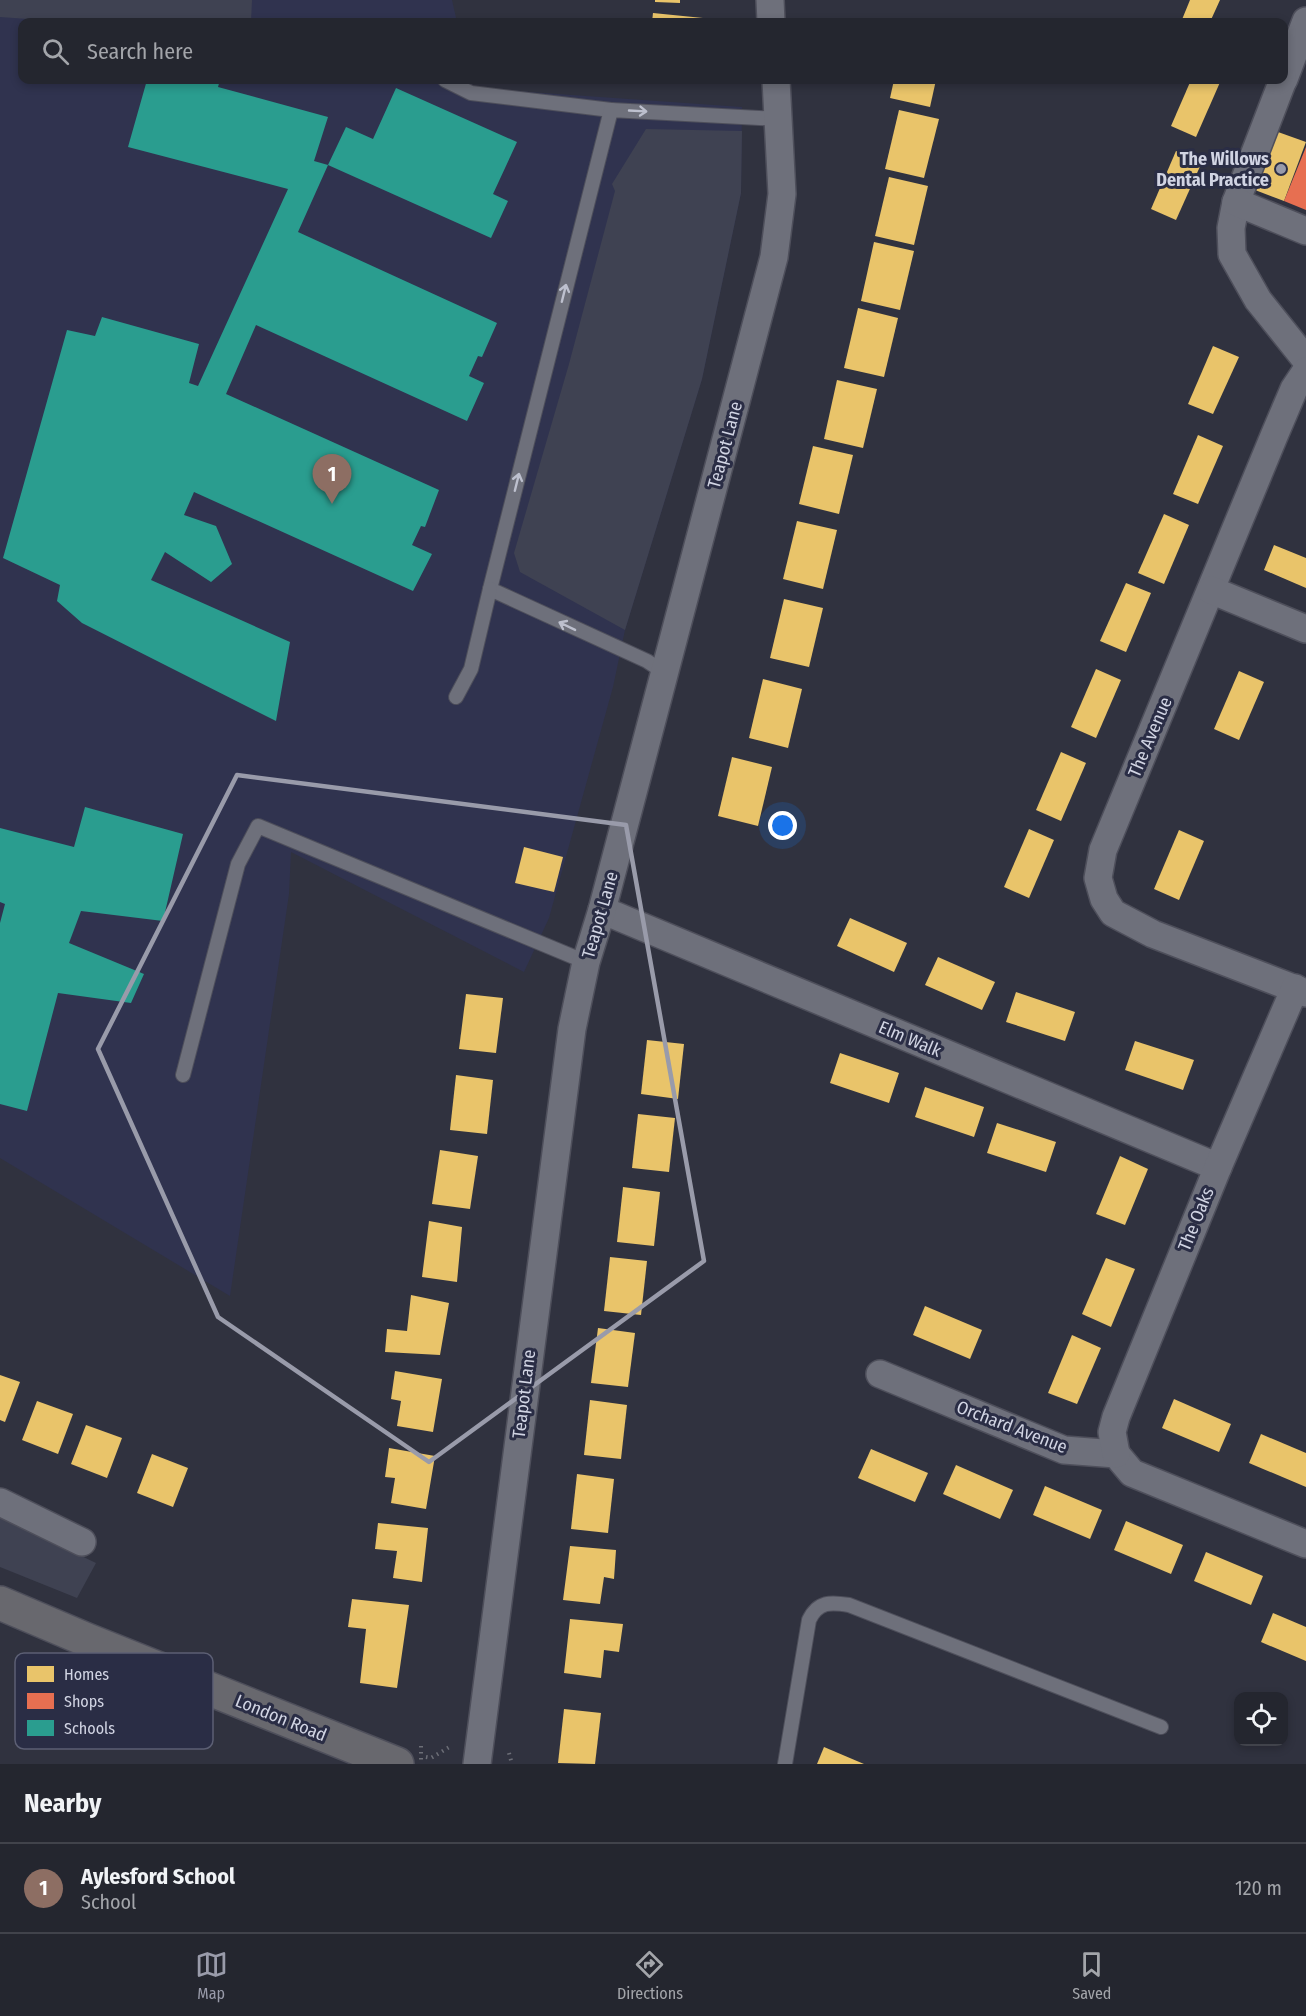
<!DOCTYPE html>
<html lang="en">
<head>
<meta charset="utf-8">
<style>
	body { margin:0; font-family:"Fira Sans Condensed",sans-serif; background:#30323b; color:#f1f3f6 }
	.controls { position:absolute; right:18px; bottom:18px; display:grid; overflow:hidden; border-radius:12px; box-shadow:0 3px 9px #0003 }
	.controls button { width:54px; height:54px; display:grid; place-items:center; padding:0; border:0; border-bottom:2px solid #41434b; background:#24262f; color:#f1f3f6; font:30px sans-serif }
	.you { position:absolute; left:783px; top:826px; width:21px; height:21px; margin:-15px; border:4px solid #fff; border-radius:50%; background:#1a73e8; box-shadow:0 0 0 9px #1a73e833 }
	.badge { display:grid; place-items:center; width:39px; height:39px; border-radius:50%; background:#999baa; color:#fff; font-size:20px; font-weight:700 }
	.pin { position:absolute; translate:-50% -50px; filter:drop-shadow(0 2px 3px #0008) }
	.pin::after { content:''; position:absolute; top:32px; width:21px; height:18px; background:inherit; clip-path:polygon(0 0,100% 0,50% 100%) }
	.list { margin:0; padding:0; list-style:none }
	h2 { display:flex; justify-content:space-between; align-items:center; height:78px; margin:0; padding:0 24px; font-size:26px }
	h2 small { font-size:20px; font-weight:400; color:#a3a5aa }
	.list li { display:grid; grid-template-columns:39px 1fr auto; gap:18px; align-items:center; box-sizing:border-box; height:90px; padding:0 24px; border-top:2px solid #41434b }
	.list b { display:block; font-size:22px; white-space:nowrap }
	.list p { margin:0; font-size:20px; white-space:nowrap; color:#a3a5aa }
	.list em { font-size:20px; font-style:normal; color:#a3a5aa }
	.icon { flex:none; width:33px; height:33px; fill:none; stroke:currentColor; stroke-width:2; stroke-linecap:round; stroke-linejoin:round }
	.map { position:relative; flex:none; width:1306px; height:1764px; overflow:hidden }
	.search { position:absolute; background:#24262f; box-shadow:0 3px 9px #0003; left:18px; right:18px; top:18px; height:66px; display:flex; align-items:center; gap:15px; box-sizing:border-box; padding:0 21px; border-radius:12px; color:#a3a5aa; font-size:22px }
	.sheet { height:168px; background:#24262f }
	nav { display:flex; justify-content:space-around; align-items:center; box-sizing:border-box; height:84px; border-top:2px solid #41434b; background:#24262f; font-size:16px; color:#a3a5aa }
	nav a { display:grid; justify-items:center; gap:3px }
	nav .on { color:#999baa }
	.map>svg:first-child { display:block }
	.built { fill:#30334f }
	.green { fill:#3f4252 }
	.homes { fill:#e9c46a }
	.shops { fill:#e76f51 }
	.schools { fill:#2a9d8f }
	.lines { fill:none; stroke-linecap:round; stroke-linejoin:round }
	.lane-casing { stroke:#4e4f5b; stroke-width:16 }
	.street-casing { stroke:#4e4f5b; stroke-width:30 }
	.primary-casing { stroke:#4e4f5b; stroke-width:36 }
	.path { stroke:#6c6e77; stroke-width:4; stroke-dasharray:1.5 4.5; stroke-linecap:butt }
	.lane { stroke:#6e707b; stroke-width:14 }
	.street { stroke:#6e707b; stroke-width:27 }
	.primary { stroke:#68686e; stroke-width:33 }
	.path-bridge { stroke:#6c6e77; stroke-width:4; stroke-dasharray:1.5 4.5; stroke-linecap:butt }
	.oneway { stroke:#bdc0ce }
	.marked { fill:none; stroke:#999baa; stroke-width:4.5; stroke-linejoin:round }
	.poi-dot { fill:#999baa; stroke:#2a2d45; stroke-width:2 }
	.labels { text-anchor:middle; stroke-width:6; stroke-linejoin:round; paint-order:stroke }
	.poi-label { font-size:18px; font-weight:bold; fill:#d1d4e3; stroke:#2a2d45; text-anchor:end }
	.street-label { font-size:18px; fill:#d1d4e3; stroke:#2a2d45 }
	.key { fill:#2a2d45; stroke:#5c5f74; stroke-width:1.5 }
	.key-label { font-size:16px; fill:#d1d4e3 }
</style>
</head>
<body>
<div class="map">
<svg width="1306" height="1764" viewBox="0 0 1306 1764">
	<rect width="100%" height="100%" fill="#30323f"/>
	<path class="built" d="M 0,0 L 452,0 L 457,22 L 22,22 L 22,80 L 471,80 L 473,88 L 742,107 L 741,193 L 702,379 L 625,630 L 613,687 L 549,918 L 524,972 L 291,852 L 289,894 L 230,1296 L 0,1158 Z"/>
	<g class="green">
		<path d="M 0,0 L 252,0 L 251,22 L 70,22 L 0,17 Z"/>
		<path d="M 646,129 L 742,131 L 741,193 L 702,379 L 625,630 L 520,572 L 514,553 L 569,364 L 615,191 L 612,184 Z"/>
		<path d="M 0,1517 L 96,1563 L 77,1598 L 0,1567 Z"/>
	</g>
	<g class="homes">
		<path d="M 655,0 L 680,0 L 680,3 L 655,2 Z"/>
		<path d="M 1190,0 L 1220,0 L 1210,22 L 1181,22 Z"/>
		<path d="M 653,13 L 713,19 L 713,22 L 652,22 Z"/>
		<path d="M 894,80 L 936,80 L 930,107 L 890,98 Z"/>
		<path d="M 1191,80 L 1221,80 L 1196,137 L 1171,126 Z"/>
		<path d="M 899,110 L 939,119 L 924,178 L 885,169 Z"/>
		<path d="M 1278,132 L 1306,142 L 1284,201 L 1255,190 Z"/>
		<path d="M 1176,151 L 1202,162 L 1176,220 L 1151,209 Z"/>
		<path d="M 889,177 L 928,186 L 914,245 L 875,236 Z"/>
		<path d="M 874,242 L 914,251 L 900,310 L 861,301 Z"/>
		<path d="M 858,308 L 898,318 L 884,377 L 844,368 Z"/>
		<path d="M 1213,346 L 1239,357 L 1213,414 L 1188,404 Z"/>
		<path d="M 837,380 L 877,389 L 863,448 L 824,439 Z"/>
		<path d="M 1198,435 L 1223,446 L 1198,504 L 1173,494 Z"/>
		<path d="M 813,446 L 853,455 L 839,514 L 799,504 Z"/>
		<path d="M 1164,514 L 1189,525 L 1164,584 L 1138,573 Z"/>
		<path d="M 797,521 L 837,530 L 823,589 L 783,579 Z"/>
		<path d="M 1274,545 L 1306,558 L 1306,588 L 1264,570 Z"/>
		<path d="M 1126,583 L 1151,593 L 1126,652 L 1100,641 Z"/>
		<path d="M 784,599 L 823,608 L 809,667 L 770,658 Z"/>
		<path d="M 1096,669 L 1121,680 L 1096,738 L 1071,727 Z"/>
		<path d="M 1239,671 L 1264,682 L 1239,740 L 1214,729 Z"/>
		<path d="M 763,679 L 802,689 L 788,748 L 749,738 Z"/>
		<path d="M 1061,752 L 1086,763 L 1061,821 L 1036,810 Z"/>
		<path d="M 732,757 L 772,767 L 758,826 L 718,816 Z"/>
		<path d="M 1029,829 L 1054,840 L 1029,898 L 1004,887 Z"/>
		<path d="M 1179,830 L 1204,841 L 1179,900 L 1154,889 Z"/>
		<path d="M 524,847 L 563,857 L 554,892 L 515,883 Z"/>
		<path d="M 850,918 L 907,943 L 894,972 L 837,946 Z"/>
		<path d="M 938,957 L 995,982 L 982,1010 L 925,985 Z"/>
		<path d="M 1016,992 L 1075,1012 L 1065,1041 L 1006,1022 Z"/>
		<path d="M 466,994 L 503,998 L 496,1053 L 459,1049 Z"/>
		<path d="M 647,1040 L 684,1044 L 678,1099 L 641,1094 Z"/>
		<path d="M 1135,1041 L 1194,1060 L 1183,1090 L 1125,1070 Z"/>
		<path d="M 840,1053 L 899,1073 L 889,1103 L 830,1083 Z"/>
		<path d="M 456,1075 L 493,1080 L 487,1134 L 450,1130 Z"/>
		<path d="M 925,1087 L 984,1107 L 974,1137 L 915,1117 Z"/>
		<path d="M 638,1114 L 675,1118 L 669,1172 L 632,1168 Z"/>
		<path d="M 997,1123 L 1056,1142 L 1046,1172 L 987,1153 Z"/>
		<path d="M 440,1150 L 478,1156 L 470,1209 L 432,1204 Z"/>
		<path d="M 1120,1156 L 1148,1169 L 1125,1225 L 1096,1214 Z"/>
		<path d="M 623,1187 L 660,1192 L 654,1246 L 617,1242 Z"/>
		<path d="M 429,1221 L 462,1227 L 457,1282 L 422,1277 Z"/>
		<path d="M 610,1257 L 647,1261 L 641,1315 L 604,1311 Z"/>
		<path d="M 1106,1258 L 1135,1269 L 1111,1327 L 1082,1314 Z"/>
		<path d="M 411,1295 L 449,1303 L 440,1355 L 385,1352 L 387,1329 L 407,1331 Z"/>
		<path d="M 925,1306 L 982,1330 L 970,1359 L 913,1335 Z"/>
		<path d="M 598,1328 L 635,1333 L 628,1387 L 591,1383 Z"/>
		<path d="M 1072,1335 L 1101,1348 L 1077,1404 L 1048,1393 Z"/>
		<path d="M 395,1371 L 442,1379 L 433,1432 L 397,1426 L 401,1401 L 391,1399 Z"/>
		<path d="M 0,1375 L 20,1382 L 5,1422 L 0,1420 Z"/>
		<path d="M 1174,1399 L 1231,1424 L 1219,1452 L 1162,1428 Z"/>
		<path d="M 590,1400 L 627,1405 L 621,1459 L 584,1455 Z"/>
		<path d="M 37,1401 L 73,1414 L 58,1454 L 22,1440 Z"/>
		<path d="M 86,1425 L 122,1438 L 107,1478 L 71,1464 Z"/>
		<path d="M 1261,1434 L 1306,1453 L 1306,1487 L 1249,1463 Z"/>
		<path d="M 389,1448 L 435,1456 L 426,1509 L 391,1503 L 395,1478 L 385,1477 Z"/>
		<path d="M 871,1449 L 928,1473 L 915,1502 L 858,1478 Z"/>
		<path d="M 152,1454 L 188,1468 L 173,1507 L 137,1493 Z"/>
		<path d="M 956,1465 L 1013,1490 L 1000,1519 L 943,1494 Z"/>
		<path d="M 577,1474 L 614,1479 L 608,1533 L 571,1529 Z"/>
		<path d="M 1045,1486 L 1102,1510 L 1090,1539 L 1033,1515 Z"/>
		<path d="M 1126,1521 L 1183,1545 L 1171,1574 L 1114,1550 Z"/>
		<path d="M 378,1523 L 428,1528 L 422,1582 L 393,1578 L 397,1551 L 375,1549 Z"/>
		<path d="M 570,1546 L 616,1550 L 614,1579 L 604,1577 L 600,1604 L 563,1600 Z"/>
		<path d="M 1206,1552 L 1263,1576 L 1251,1605 L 1194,1581 Z"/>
		<path d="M 352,1599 L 409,1605 L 397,1688 L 360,1683 L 366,1629 L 348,1627 Z"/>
		<path d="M 1273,1613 L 1306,1627 L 1306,1661 L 1261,1642 Z"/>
		<path d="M 570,1619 L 623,1624 L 619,1652 L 604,1650 L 601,1678 L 564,1673 Z"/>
		<path d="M 564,1709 L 601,1713 L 595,1764 L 558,1763 Z"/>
		<path d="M 824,1747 L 864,1764 L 817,1764 Z"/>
	</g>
	<path class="shops" d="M 1306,147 L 1306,210 L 1284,201 Z"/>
	<g class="schools">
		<path d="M 147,80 L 220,80 L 218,87 L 328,117 L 314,161 L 328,165 L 298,232 L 497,323 L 482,357 L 478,356 L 469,376 L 484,383 L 467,421 L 256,325 L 226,394 L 439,490 L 425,527 L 421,526 L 412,545 L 432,554 L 413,591 L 194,492 L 184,515 L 216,526 L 232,564 L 211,582 L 165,552 L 151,580 L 290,642 L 276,721 L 82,623 L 57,601 L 60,585 L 3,558 L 67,330 L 95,336 L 102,317 L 199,344 L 189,383 L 198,386 L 288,189 L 128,147 Z"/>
		<path d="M 396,88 L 517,142 L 493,194 L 508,201 L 491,238 L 328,165 L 346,127 L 373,139 Z"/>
		<path d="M 85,807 L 183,834 L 163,921 L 81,911 L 69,943 L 144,974 L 131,1003 L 58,993 L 27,1111 L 0,1104 L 0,923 L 5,904 L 0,902 L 0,828 L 74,847 Z"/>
	</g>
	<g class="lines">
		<defs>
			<g id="lane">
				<path d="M 445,80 L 471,93 L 611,110"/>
				<path d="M 665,673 L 647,661 L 490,589 L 611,110 L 779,119"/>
				<path d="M 456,697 L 471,669 L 490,589"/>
				<path d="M 183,1075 L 238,864 L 258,826 L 586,962"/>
				<path d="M 785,1764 L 809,1620 C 818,1601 831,1602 849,1605 L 1161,1727"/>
			</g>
			<g id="street">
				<path d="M 770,0 L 771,22"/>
				<path d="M 1284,79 L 1306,21"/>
				<path d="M 1283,80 L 1236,202 L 1231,228 L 1232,254 L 1258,300 L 1306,360"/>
				<path d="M 1236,202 L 1306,231"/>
				<path d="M 1306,371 L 1294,389 L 1274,436 L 1103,850 L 1098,878 L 1104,899 L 1113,913 L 1153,934 L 1306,993"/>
				<path d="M 1211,590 L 1306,629"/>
				<path d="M 602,910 L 1218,1167"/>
				<path d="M 880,1374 L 1064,1450 L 1116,1454 L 1132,1473 L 1306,1544"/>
				<path d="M 1116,1454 L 1112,1432 L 1116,1417 L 1218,1167 L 1295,988"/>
				<path d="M 0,1502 L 82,1542"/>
				<path d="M 477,1764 L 572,1029 L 586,962 L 602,910 L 774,257 L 782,194 L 776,80"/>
			</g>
			<path id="primary" d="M 0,1603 L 87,1640 L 397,1764"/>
		</defs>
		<use href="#lane" class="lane-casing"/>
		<use href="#street" class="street-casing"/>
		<use href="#primary" class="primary-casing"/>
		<g class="path">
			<path d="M 509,1753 L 512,1764"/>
			<path d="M 426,1757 L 431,1758 L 451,1746"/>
		</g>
		<use href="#lane" class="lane"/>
		<use href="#street" class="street"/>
		<use href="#primary" class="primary"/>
		<path class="path-bridge" d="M 421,1746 L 421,1764"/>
	</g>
	<defs><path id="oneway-shaft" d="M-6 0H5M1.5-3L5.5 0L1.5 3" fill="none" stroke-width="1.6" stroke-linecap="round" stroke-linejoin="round" transform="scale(1.5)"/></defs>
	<g class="oneway">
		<use href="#oneway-shaft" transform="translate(638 111) rotate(3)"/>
		<use href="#oneway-shaft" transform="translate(564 293) rotate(-76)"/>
		<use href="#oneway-shaft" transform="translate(517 482) rotate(-76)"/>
		<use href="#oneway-shaft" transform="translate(567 626) rotate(-154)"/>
	</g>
	<path class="marked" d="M 237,775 L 626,825 L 704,1261 L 429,1462 L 218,1317 L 98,1049 Z"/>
	<circle class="poi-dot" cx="1281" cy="169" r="6"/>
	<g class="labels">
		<g class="poi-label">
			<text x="1269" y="165">The Willows<tspan x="1269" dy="21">Dental Practice</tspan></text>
		</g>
		<g class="street-label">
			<text transform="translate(725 445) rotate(-75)" y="6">Teapot Lane</text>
			<text transform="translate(1150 737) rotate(-67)" y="6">The Avenue</text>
			<text transform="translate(600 915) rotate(-74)" y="6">Teapot Lane</text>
			<text transform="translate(910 1039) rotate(23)" y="6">Elm Walk</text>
			<text transform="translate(1196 1219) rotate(-68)" y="6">The Oaks</text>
			<text transform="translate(524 1394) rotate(-83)" y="6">Teapot Lane</text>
			<text transform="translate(1012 1427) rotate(21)" y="6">Orchard Avenue</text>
			<text transform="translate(281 1718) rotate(22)" y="6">London Road</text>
		</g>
	</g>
	<rect x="15" y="1653" width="198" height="96" rx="9" class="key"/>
	<rect x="27" y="1666" width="27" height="16" fill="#e9c46a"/>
	<rect x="27" y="1693" width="27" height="16" fill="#e76f51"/>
	<rect x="27" y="1720" width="27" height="16" fill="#2a9d8f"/>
	<g class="key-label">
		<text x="64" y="1680">Homes</text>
		<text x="64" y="1707">Shops</text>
		<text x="64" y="1734">Schools</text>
	</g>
</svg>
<div class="controls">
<button><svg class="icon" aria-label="locate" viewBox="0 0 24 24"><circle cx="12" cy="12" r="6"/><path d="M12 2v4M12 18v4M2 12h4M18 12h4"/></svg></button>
</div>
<div class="you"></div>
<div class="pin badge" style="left:332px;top:504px;background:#8d6e63">1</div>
<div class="search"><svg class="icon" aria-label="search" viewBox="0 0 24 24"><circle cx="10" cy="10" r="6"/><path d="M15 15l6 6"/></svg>Search here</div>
</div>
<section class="sheet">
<h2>Nearby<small></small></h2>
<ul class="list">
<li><span class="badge" style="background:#8d6e63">1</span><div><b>Aylesford School</b><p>School</p></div><em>120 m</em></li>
</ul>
</section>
<nav>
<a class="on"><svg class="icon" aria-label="map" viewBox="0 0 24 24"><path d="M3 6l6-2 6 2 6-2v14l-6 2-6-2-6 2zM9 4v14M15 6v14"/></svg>Map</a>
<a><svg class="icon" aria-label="directions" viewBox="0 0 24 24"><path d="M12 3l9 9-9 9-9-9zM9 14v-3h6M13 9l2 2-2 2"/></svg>Directions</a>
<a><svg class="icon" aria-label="saved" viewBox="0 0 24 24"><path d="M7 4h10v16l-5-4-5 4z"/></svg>Saved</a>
</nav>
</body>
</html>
